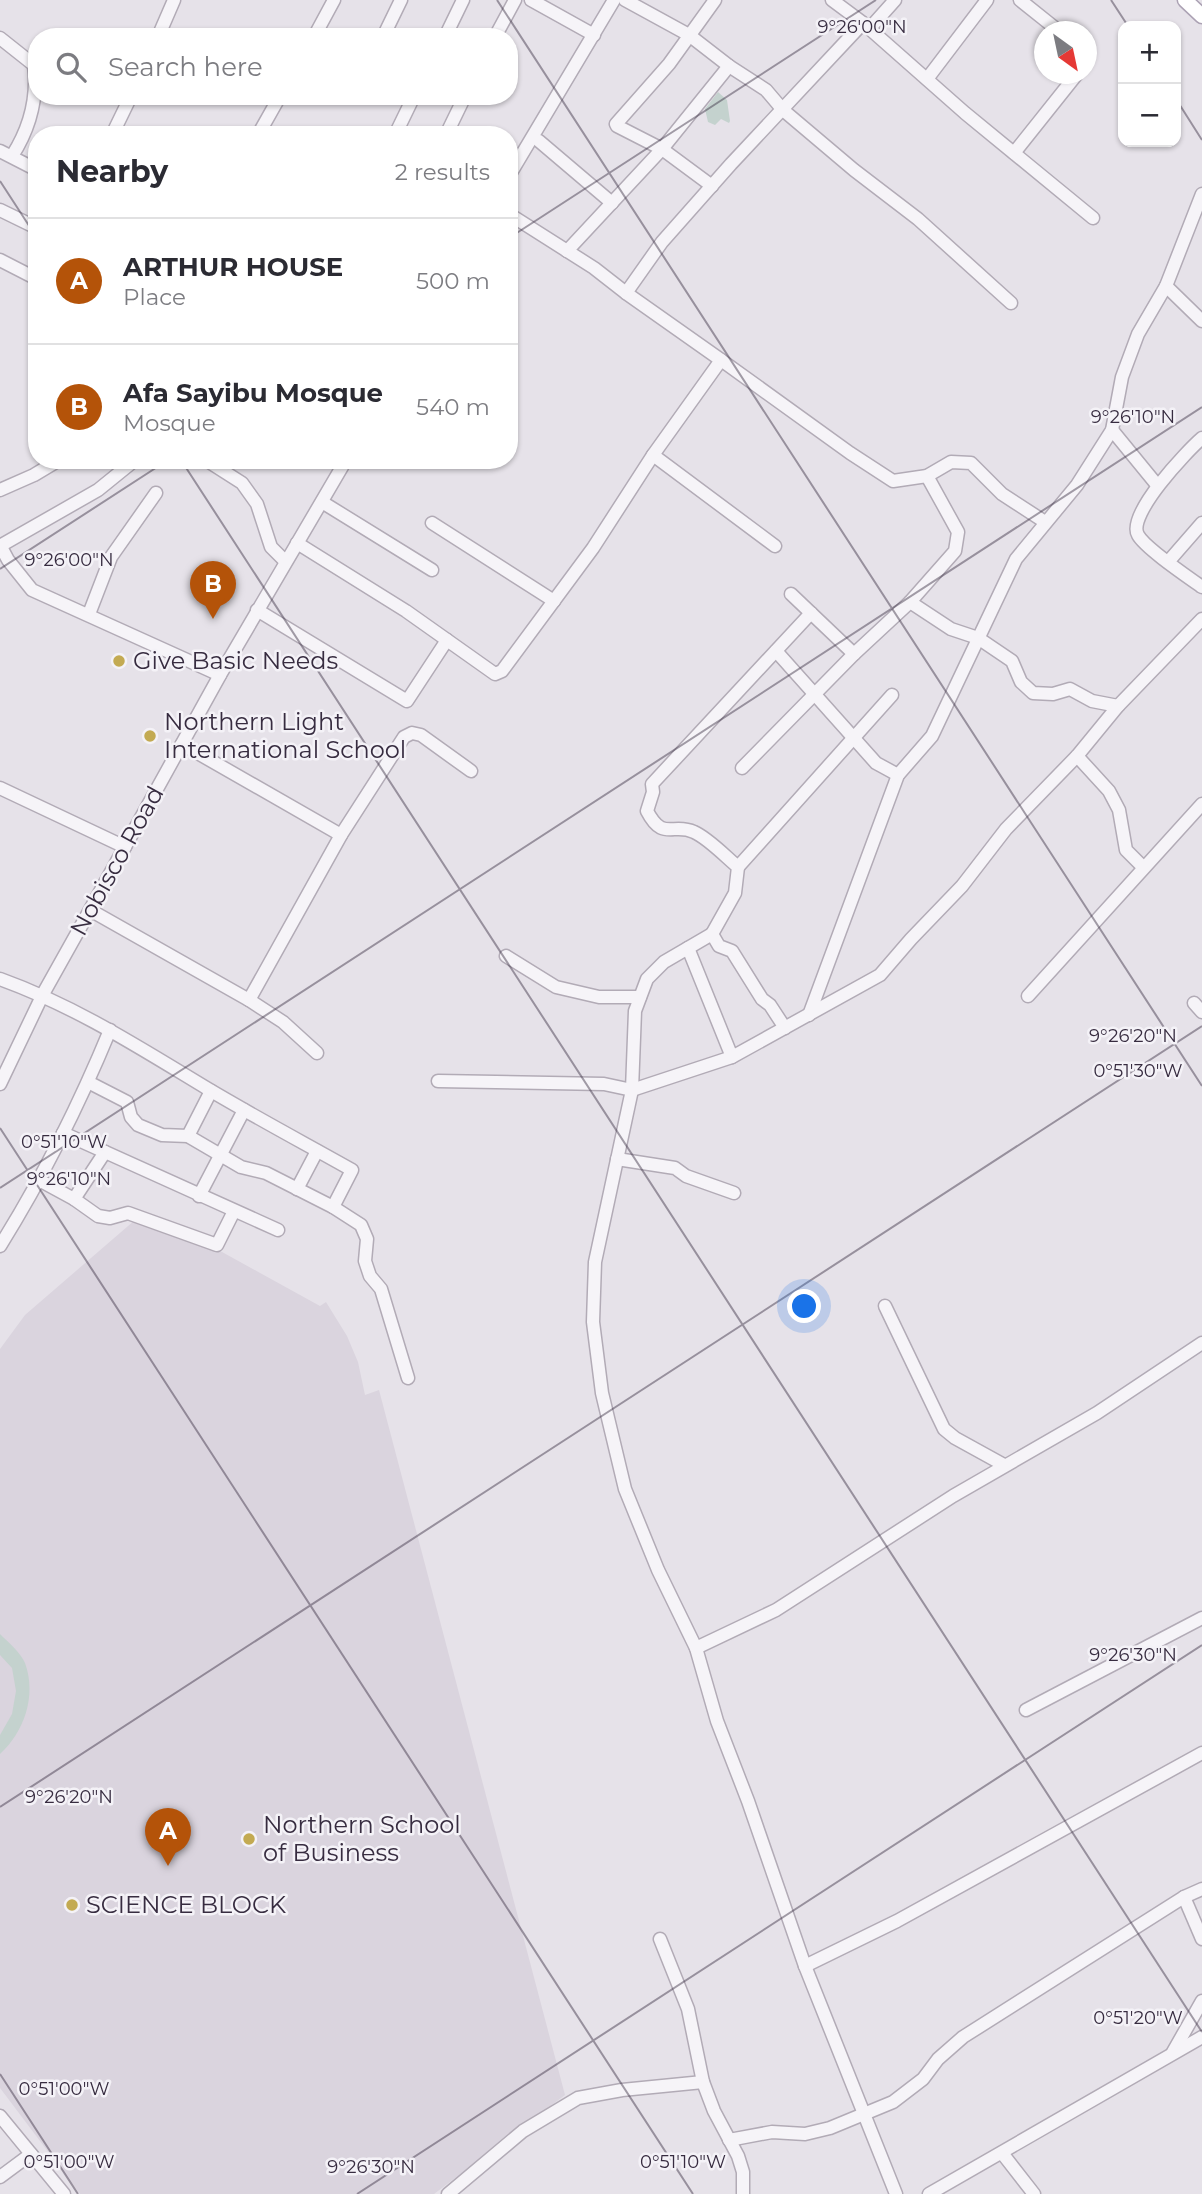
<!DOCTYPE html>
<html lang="en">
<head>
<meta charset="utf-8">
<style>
	body { margin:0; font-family:Montserrat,sans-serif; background:#f2f2f3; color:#2b2b33 }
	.controls { position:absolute; right:21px; top:21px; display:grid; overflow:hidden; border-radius:14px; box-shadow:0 2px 5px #0004 }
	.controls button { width:63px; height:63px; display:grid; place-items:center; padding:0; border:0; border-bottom:2px solid #e1e1e2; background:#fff; color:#2b2b33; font:35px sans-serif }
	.compass { position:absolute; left:1034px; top:21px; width:63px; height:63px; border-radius:50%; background:#fff; box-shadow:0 2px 5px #0004; rotate:147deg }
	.you { position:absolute; left:805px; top:1307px; width:24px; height:24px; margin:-18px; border:5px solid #fff; border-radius:50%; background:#1a73e8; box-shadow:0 0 0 10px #1a73e833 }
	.badge { display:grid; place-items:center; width:46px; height:46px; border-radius:50%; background:#b45309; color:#fff; font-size:23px; font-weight:700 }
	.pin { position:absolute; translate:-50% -58px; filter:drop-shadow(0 2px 4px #0008) }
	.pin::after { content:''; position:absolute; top:37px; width:24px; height:21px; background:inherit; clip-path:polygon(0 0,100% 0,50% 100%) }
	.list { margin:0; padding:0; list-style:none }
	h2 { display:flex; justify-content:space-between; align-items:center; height:91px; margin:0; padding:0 28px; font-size:30px }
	h2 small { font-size:23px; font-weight:400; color:#7c7c81 }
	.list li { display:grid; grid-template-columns:46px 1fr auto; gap:21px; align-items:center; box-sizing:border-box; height:126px; padding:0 28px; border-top:2px solid #e1e1e2 }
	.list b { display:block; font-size:26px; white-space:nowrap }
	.list p { margin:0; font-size:23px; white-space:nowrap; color:#7c7c81 }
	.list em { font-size:23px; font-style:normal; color:#7c7c81 }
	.icon { flex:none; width:38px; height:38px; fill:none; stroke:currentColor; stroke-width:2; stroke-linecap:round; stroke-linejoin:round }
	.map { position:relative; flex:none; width:1202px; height:2194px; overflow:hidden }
	.search { position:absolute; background:#fff; box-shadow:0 2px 5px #0004; left:28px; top:28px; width:490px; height:77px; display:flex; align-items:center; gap:18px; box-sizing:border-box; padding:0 24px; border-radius:28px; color:#7c7c81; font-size:26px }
	.panel { position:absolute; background:#fff; box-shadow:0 2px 5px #0004; left:28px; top:126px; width:490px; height:343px; border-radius:28px }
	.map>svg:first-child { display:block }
	.built { fill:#dad4de }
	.green { fill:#c4d2ce }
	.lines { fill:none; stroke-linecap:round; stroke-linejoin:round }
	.minor-casing { stroke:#b2abb6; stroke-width:15 }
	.major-casing { stroke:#aca2b4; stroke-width:17 }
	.minor { stroke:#f6f4f8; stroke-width:12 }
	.major { stroke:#fff; stroke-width:14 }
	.ticks { fill:none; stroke:#372c40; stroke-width:2; stroke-opacity:0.45 }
	.poi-dot { fill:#c3aa52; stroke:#f4f2f7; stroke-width:2.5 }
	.labels { text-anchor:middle; stroke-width:5; stroke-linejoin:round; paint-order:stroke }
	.poi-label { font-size:24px; fill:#372c40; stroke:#f4f2f7; text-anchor:start }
	.street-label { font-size:24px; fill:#372c40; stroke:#f4f2f7 }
	.ticks-label { font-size:18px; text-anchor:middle; fill:#372c40; stroke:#f4f2f7; stroke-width:5; stroke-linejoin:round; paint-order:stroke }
</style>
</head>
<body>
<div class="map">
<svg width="1202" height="2194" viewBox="0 0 1202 2194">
	<rect width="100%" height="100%" fill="#e6e2e9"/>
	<path class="built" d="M 135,1220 L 213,1247 L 320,1306 L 326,1302 L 347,1336 L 358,1362 L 365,1395 L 379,1390 L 565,2095 L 434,2194 L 80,2194 L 0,2088 L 0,1349 L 25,1315 Z"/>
	<g class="green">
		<path d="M 718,92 L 727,100 L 730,121 L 729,123 L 721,119 L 715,125 L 708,122 L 705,109 Z"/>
		<path d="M 0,1634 C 8,1642 21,1653 25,1663 C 37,1696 24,1732 0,1754 L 0,1735 L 12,1714 L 16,1691 L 12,1668 L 0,1655 Z"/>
	</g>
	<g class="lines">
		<defs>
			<g id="minor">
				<path d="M 531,0 L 594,35"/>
				<path d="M 625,0 L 689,35 L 729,66 L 766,90 L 783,110 L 854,170 L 918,219 L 1011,303"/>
				<path d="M 832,0 L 863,23 L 965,113 L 1093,218"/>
				<path d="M 1020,0 L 1060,32"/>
				<path d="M 870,28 L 895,0"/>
				<path d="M 158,37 L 174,0"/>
				<path d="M 314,37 L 334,0"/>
				<path d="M 383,37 L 401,0"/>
				<path d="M 445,37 L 463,0"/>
				<path d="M 495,37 L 515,0"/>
				<path d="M 0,38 L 34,65 C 38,98 30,128 12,156"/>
				<path d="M 1086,54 L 1086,60"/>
				<path d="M 927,79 L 987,0"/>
				<path d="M 112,135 L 131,96"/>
				<path d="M 258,135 L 280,96"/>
				<path d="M 395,135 L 414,96"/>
				<path d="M 446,135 L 465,96"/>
				<path d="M 539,141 L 612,203"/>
				<path d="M 0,151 L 37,170"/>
				<path d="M 1014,153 L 1077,74"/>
				<path d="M 509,176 L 614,0"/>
				<path d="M 712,186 L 662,149 L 617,126 L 616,124 L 669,64 L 715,0"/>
				<path d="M 0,210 L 37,228"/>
				<path d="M 567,251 L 662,149 L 729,66"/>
				<path d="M 0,260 L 37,279"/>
				<path d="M 1166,286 L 1202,321"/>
				<path d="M 626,293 L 662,242 L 731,164 L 863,23"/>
				<path d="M 721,360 L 850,453 L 893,481 L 927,476 L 951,462 L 971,463 L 1002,494 L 1045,522"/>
				<path d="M 1112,430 L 1157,485"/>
				<path d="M 1202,438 C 1187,451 1126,515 1138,535 C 1145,548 1188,577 1202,587"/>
				<path d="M 653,455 L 775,546"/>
				<path d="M 206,460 L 242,483 L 257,504 L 271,547 L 285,561"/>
				<path d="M 0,490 L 34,475 L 59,460"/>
				<path d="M 322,502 L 432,570"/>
				<path d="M 432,523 L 554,601"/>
				<path d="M 297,543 L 406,611 L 495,674 L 502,671 L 593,548 L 653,455 L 721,360 L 626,293 L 594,268 L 509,214"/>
				<path d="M 0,545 L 8,560 L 32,590 L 220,675"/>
				<path d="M 0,546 L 98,490 L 135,460"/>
				<path d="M 1168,562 L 1202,523"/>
				<path d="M 791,594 L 854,654"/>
				<path d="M 910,602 L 955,551 L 958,532 L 927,476"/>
				<path d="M 257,610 L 407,701 L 447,640"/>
				<path d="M 89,614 L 111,557 L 156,493"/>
				<path d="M 776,651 L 876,763 L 898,775"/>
				<path d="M 182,744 L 341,835"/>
				<path d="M 1077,756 L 1109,791 L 1119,810 L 1126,850 L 1143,867"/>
				<path d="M 742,768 L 854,654 L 910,602 L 951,629 L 978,638 L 1012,661 L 1021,682 L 1033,693 L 1053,694 L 1070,689 L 1092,701 L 1118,706"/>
				<path d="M 0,788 L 125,847"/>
				<path d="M 738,867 L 892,695"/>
				<path d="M 90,910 L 249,1000 L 283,1022 L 317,1053"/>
				<path d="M 712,934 L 664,962 L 647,979 L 635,1011 L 632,1090 L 595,1262 L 593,1322 L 602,1393 L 625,1489 L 658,1570 L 696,1648 L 717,1721 L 748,1801 L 805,1966 L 896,2194"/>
				<path d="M 688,948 L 732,1057"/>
				<path d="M 506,956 L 556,987 L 599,997 L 640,997"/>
				<path d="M 0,979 C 75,1006 140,1048 208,1089 C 255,1117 304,1143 352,1170 L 333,1207 L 361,1225 L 367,1239 L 365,1261 L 370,1276 L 381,1289 L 408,1378"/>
				<path d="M 1028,996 L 1202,804"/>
				<path d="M 249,1000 L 341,835 L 404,737 L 412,733 L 421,735 L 471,771"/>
				<path d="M 1194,1003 L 1202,1012"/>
				<path d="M 809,1015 L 898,775 L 932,736 L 1016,559 L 1077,485 L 1112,430 L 1122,377 L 1138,334 L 1166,286 L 1202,194"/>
				<path d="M 785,1028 L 770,1005 L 762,999 L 732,951 L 719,946 L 712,934 L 735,893 L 738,867 C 726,857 708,838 694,832 C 673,822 663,842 647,811 L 653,792 L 652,784 L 811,613"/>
				<path d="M 438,1081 L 604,1084 L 632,1090 L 732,1057 L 880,975 L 911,939 L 962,886 L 1006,829 L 1077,756 L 1118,706 L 1202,619"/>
				<path d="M 88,1082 L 127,1102 L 131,1117 L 138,1125 L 162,1135 L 188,1136 L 241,1167 L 266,1173 L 333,1207"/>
				<path d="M 0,1084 L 43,994 L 90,910 L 220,675 L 346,460"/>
				<path d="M 63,1133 L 278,1230"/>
				<path d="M 188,1136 L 211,1091"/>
				<path d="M 617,1159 L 675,1168 L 686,1176 L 734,1193"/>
				<path d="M 39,1180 L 74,1199 L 98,1216 L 110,1218 L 128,1213 L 217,1245 L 234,1211"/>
				<path d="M 297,1189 L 317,1151"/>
				<path d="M 199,1196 L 244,1110"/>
				<path d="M 74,1199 L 105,1152"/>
				<path d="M 0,1246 C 43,1177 79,1105 110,1030"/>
				<path d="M 885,1306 L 944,1429 L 955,1438 L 1004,1465"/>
				<path d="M 696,1648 L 776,1610 L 953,1496 L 1097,1413 L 1202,1343"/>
				<path d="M 1026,1710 L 1202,1618"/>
				<path d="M 1184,1897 L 1202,1939"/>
				<path d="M 660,1939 L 688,2009 L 703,2082 L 714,2111 L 738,2156 L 743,2172 L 743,2194"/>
				<path d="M 805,1966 L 897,1921 L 1202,1753"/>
				<path d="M 1173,2052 L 1202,2001"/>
				<path d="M 0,2116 L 64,2194"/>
				<path d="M 729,2140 L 772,2132 L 805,2134 L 830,2128 L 893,2102 L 923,2079 L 938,2059 L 963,2037 L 1184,1897 L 1202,1889"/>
				<path d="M 1002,2153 L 1034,2194"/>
				<path d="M 0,2177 L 31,2154"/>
				<path d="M 448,2194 L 523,2131 L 578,2098 L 622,2090 L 703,2082"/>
				<path d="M 929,2194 L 1202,2037"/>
			</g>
			<path id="major" d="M 1185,0 L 1202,16"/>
		</defs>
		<use href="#minor" class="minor-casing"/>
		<use href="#major" class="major-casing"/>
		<use href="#minor" class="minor"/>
		<use href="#major" class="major"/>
	</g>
	<path class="ticks" d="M 497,0 L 1202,1086M 1111,0 L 1128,26M 1176,99 L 1202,140M 0,181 L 37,238M 509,238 L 876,0M 181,460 L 1202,2032M 0,569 L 168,460M 0,1128 L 693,2194M 0,1188 L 1202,407M 0,1807 L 1202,1026M 0,2074 L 78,2194M 357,2194 L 1202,1645"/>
	<g class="poi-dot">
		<circle cx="119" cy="661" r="7"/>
		<circle cx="150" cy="736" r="7"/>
		<circle cx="249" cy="1839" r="7"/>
		<circle cx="72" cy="1905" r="7"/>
	</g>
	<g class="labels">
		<g class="poi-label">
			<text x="133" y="669">Give Basic Needs</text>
			<text x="164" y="730">Northern Light<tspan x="164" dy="28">International School</tspan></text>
			<text x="263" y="1833">Northern School<tspan x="263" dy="28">of Business</tspan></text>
			<text x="86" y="1913">SCIENCE BLOCK</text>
		</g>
		<g class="street-label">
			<text transform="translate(117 861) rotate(-61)" y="8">Nobisco Road</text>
		</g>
	</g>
	<g class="ticks-label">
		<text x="862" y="33">9°26'00"N</text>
		<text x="1133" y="423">9°26'10"N</text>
		<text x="69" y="566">9°26'00"N</text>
		<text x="1133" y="1042">9°26'20"N</text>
		<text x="1138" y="1077">0°51'30"W</text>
		<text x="64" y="1148">0°51'10"W</text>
		<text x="69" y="1185">9°26'10"N</text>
		<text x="1133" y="1661">9°26'30"N</text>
		<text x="69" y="1803">9°26'20"N</text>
		<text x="1138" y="2024">0°51'20"W</text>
		<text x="64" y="2095">0°51'00"W</text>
		<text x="69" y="2168">0°51'00"W</text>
		<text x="683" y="2168">0°51'10"W</text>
		<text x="371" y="2173">9°26'30"N</text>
	</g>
</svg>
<div class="controls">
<button>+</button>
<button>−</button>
</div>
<svg class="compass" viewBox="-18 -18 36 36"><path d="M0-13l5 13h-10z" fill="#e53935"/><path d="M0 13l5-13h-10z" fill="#7c7c81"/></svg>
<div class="you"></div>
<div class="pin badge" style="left:168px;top:1866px">A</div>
<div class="pin badge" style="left:213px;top:619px">B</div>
<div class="search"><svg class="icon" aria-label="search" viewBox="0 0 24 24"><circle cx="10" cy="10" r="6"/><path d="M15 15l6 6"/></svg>Search here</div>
<section class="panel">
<h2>Nearby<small>2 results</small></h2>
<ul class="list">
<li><span class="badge">A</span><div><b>ARTHUR HOUSE</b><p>Place</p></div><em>500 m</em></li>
<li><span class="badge">B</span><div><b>Afa Sayibu Mosque</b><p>Mosque</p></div><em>540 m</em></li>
</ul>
</section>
</div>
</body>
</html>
